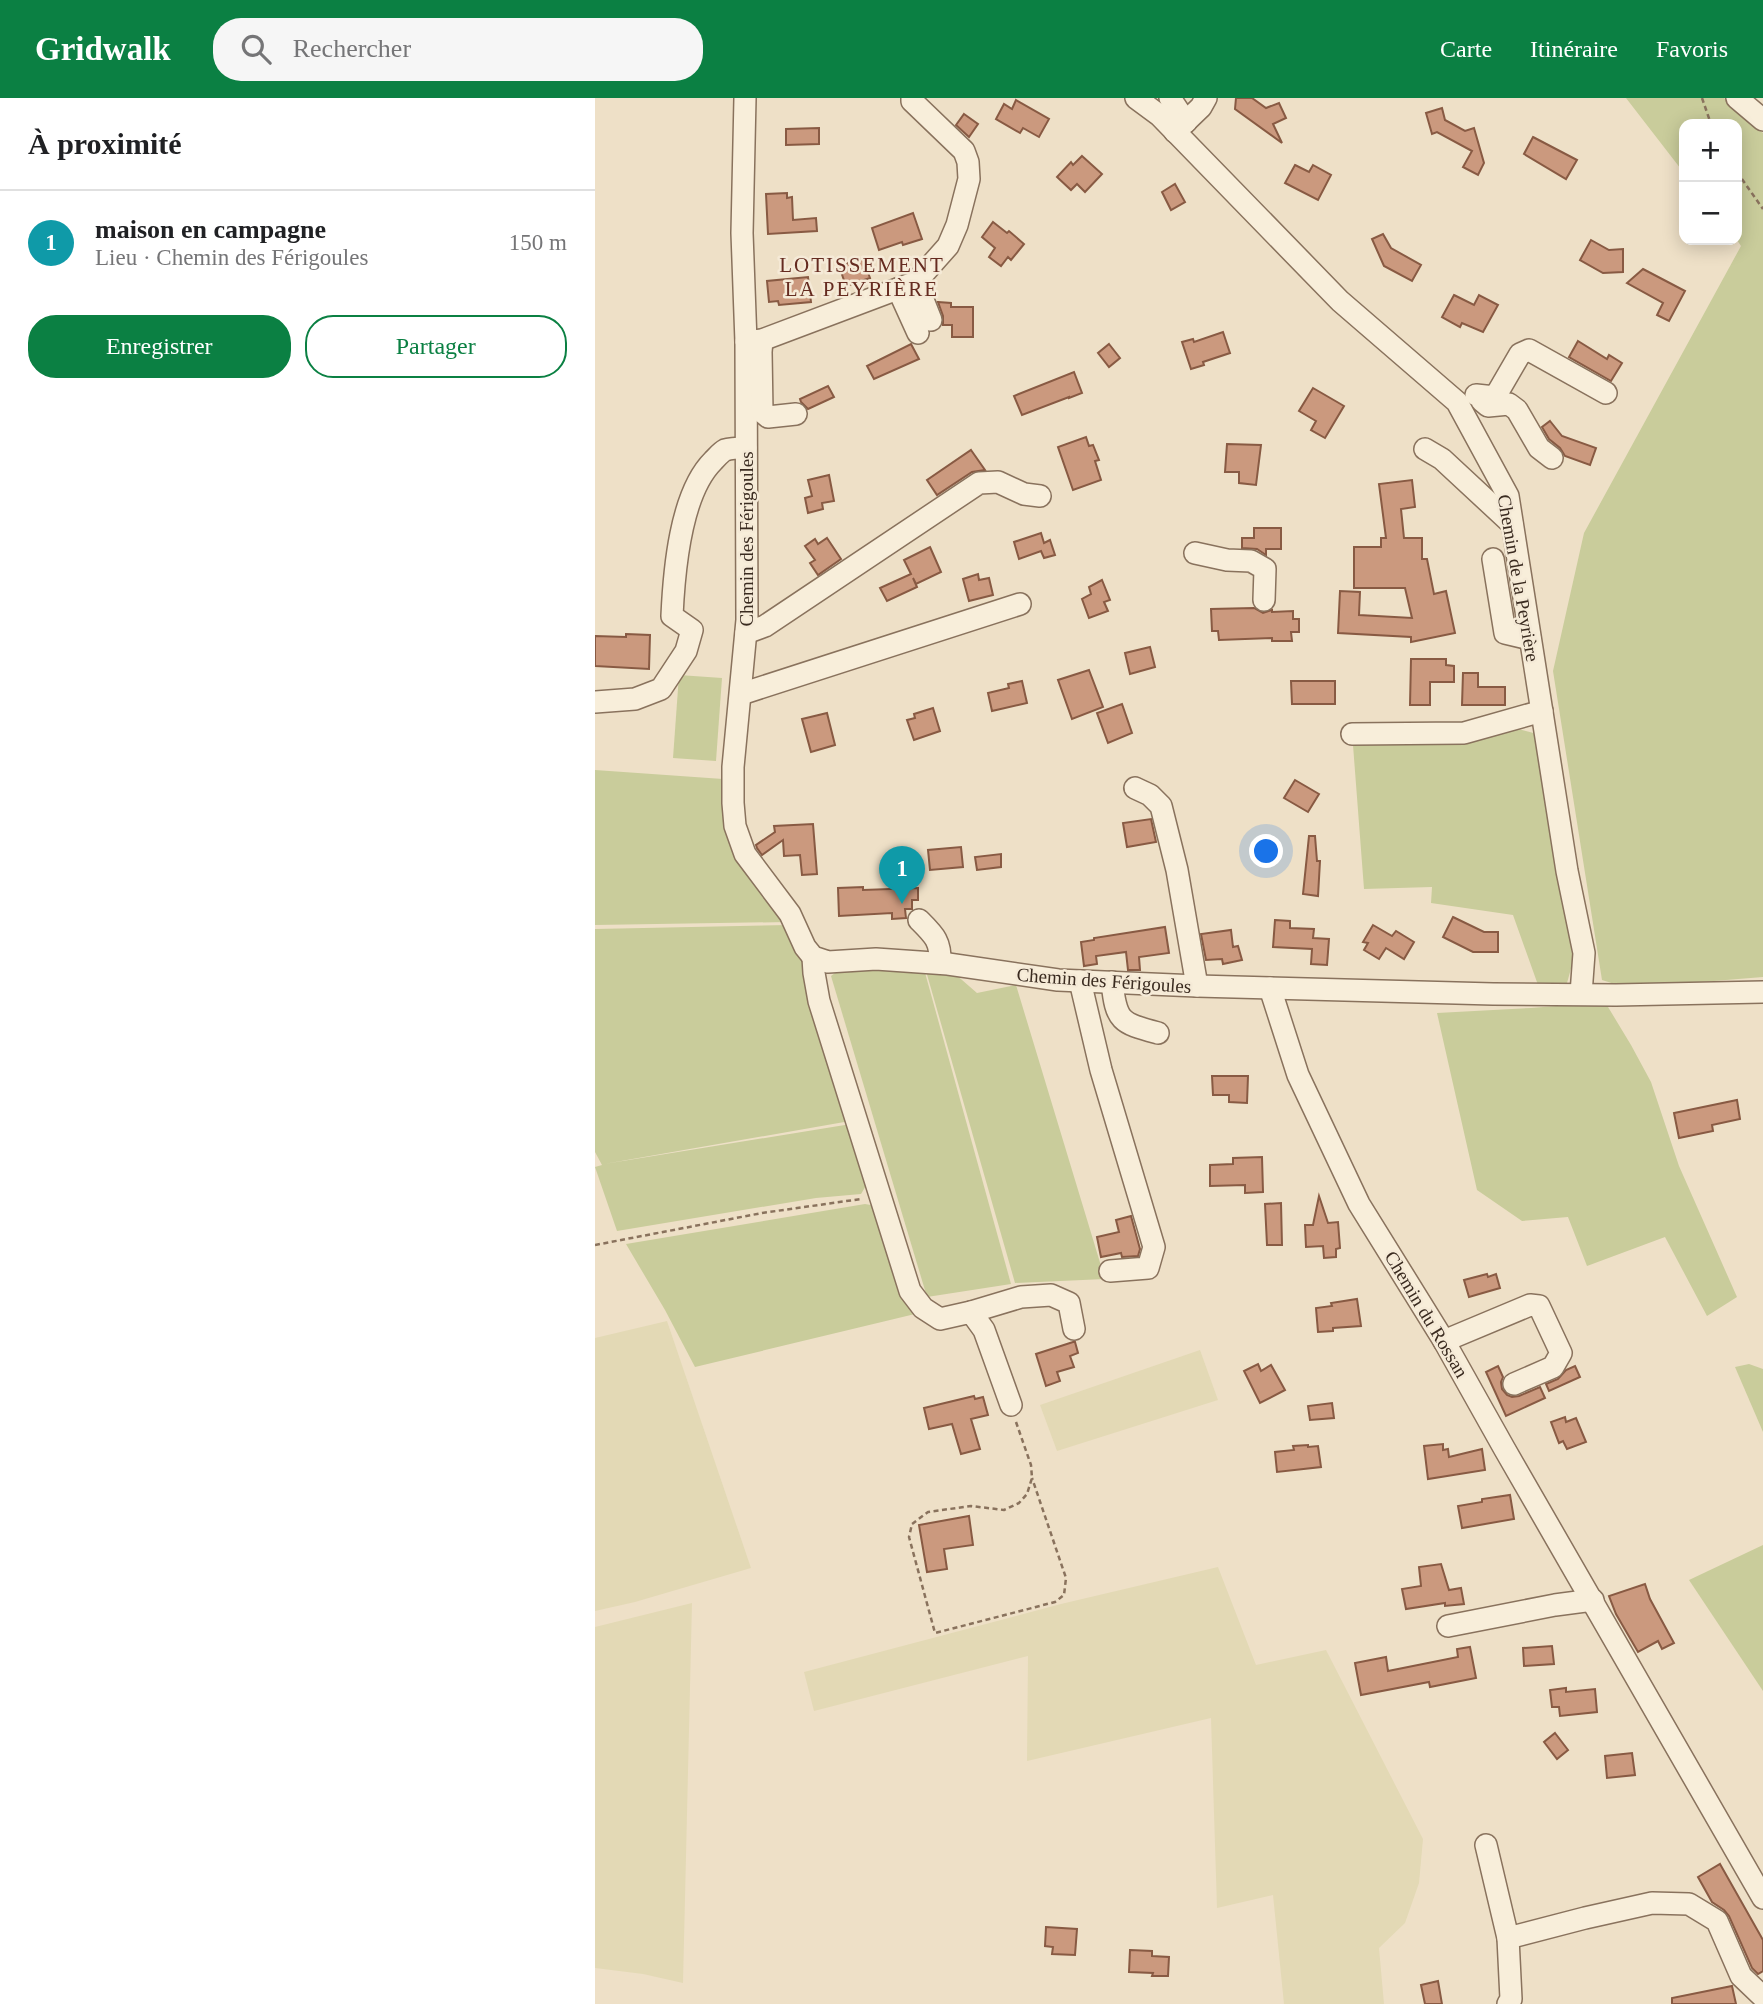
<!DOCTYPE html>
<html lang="fr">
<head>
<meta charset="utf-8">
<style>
	body { margin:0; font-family:"Times New Roman",serif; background:#f6f6f6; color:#202124 }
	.controls { position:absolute; right:21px; top:21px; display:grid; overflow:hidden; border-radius:14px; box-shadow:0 4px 18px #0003 }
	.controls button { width:63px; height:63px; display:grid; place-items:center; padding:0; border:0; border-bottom:2px solid #e0e0e0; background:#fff; color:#202124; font:35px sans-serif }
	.you { position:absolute; left:672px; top:754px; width:24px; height:24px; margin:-18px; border:5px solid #fff; border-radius:50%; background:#1a73e8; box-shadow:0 0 0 10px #1a73e833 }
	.badge { display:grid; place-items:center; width:46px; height:46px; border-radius:50%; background:#0b8043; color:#fff; font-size:23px; font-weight:700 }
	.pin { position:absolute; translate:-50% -58px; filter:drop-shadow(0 2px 4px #0008) }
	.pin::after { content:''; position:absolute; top:37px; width:24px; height:21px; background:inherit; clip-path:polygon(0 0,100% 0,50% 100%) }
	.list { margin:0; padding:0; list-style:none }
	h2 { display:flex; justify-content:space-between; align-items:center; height:91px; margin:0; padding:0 28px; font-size:30px }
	h2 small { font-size:23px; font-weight:400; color:#757577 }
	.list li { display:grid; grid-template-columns:46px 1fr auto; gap:21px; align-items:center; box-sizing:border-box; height:105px; padding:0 28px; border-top:2px solid #e0e0e0 }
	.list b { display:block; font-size:26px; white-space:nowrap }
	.list p { margin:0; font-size:23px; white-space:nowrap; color:#757577 }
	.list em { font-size:23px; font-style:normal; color:#757577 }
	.actions { display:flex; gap:14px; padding:21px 28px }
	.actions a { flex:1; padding:16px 0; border:2px solid #0b8043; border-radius:28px; text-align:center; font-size:24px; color:#0b8043 }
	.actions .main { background:#0b8043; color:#fff }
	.icon { flex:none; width:38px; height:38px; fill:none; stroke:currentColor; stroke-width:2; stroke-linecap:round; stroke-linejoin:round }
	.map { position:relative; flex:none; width:1168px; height:1906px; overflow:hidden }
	header { display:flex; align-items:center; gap:42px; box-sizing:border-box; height:98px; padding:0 35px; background:#0b8043; color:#fff }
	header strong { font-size:33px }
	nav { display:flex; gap:38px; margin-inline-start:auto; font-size:24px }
	.search { width:490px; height:63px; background:#f6f6f6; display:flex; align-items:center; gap:18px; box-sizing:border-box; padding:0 24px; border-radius:28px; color:#757577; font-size:26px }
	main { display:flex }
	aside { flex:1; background:#fff }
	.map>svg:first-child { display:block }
	.farmland { fill:#e3d9b5 }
	.green { fill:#c9cc9b }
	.building { fill:#cb997e; stroke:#885a43; stroke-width:2 }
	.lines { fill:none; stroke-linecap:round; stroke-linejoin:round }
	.minor-casing { stroke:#89725d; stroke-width:24 }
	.path { stroke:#89725d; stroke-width:2.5; stroke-dasharray:5 3.5; stroke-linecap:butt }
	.minor { stroke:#f8eeda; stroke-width:21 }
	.labels { text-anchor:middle; stroke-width:5; stroke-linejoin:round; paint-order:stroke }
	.street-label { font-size:19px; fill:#3a2b20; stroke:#f5ead7 }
	.neighbourhood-label { font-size:21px; letter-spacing:2px; fill:#652b20; stroke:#f5ead7 }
</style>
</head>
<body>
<header>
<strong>Gridwalk</strong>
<div class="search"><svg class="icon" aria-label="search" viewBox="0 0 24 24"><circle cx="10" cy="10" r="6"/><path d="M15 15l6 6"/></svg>Rechercher</div>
<nav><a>Carte</a><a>Itinéraire</a><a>Favoris</a></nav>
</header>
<main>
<aside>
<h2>À proximité<small></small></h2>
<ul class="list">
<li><span class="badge" style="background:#0f9aa8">1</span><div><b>maison en campagne</b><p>Lieu · Chemin des Férigoules</p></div><em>150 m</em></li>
</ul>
<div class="actions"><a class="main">Enregistrer</a><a>Partager</a></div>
</aside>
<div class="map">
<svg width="1168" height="1906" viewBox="0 0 1168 1906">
	<rect width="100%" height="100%" fill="#eee0c7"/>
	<g class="farmland">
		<path d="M 72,1223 L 156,1470 L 40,1504 L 0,1513 L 0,1240 Z"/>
		<path d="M 605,1252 L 623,1302 L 462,1353 L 445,1307 Z"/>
		<path d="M 623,1469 L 661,1567 L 731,1552 L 828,1741 L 824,1785 L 810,1825 L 784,1850 L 789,1906 L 689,1906 L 678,1797 L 622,1810 L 616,1620 L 432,1663 L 433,1558 L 219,1613 L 209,1574 L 466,1506 Z"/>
		<path d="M 97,1505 L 88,1885 L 48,1876 L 0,1870 L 0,1529 Z"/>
	</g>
	<g class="green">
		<path d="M 1031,0 L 1129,0 L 1168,35 L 1168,879 L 1032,890 L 1007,882 L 958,573 L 989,435 L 1146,148 L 1142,142 L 1142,26 L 1089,26 L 1089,75 Z"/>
		<path d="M 84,577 L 127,580 L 121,663 L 78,660 Z"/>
		<path d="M 923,631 L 946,637 L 978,863 L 972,885 L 943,887 L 918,817 L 836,805 L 837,789 L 769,791 L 758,647 L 867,644 Z"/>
		<path d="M 0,672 L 128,681 L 192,824 L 0,827 Z"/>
		<path d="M 194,827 L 213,880 L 255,1023 L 9,1066 L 256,1026 L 272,1086 L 266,1096 L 221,1100 L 22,1133 L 0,1069 L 7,1067 L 0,1054 L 0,831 Z"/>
		<path d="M 248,869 L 329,871 L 416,1186 L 332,1199 L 236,878 Z"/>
		<path d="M 331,873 L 359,875 L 382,895 L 421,887 L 510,1181 L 420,1185 Z"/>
		<path d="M 1010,904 L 1036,947 L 1056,984 L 1084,1068 L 1142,1199 L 1112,1218 L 1070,1139 L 992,1168 L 973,1119 L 927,1123 L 882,1092 L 842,915 L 936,910 Z"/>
		<path d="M 270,1106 L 281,1108 L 320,1216 L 100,1269 L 70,1212 L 31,1146 Z"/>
		<path d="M 1154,1266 L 1168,1271 L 1168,1334 L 1140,1269 Z"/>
		<path d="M 1168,1447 L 1168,1593 L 1094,1482 Z"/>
	</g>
	<g class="building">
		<path d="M 641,0 L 657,0 L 671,10 L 684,5 L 691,20 L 678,26 L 687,45 L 640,11 Z"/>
		<path d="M 421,2 L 454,21 L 444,39 L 428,30 L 425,35 L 401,21 L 409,6 L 417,11 Z"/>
		<path d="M 847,10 L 850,22 L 870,33 L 879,30 L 889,65 L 883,77 L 868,69 L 877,53 L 842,34 L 837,36 L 831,15 Z"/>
		<path d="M 369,16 L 383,26 L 374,39 L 361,27 Z"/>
		<path d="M 224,30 L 224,46 L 191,47 L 191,31 Z"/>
		<path d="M 938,39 L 982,62 L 971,81 L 929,56 Z"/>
		<path d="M 487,58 L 507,76 L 490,94 L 482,86 L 476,92 L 462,79 L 476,64 L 478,67 Z"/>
		<path d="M 700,67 L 714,74 L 718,67 L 736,77 L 723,102 L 690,85 Z"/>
		<path d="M 580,86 L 590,104 L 576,112 L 567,94 Z"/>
		<path d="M 192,95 L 192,100 L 197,99 L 198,122 L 221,120 L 222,133 L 173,136 L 171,96 Z"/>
		<path d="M 318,115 L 327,141 L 308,147 L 307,144 L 284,152 L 277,130 Z"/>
		<path d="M 398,124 L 412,135 L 414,133 L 429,146 L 416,162 L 413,159 L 406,168 L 394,159 L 400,150 L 387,139 Z"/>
		<path d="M 788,136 L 796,150 L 826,167 L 817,183 L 789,168 L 777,141 Z"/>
		<path d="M 996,142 L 1014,152 L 1028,151 L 1028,174 L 1008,175 L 985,162 Z"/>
		<path d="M 268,160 L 275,180 L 251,188 L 244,168 Z"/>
		<path d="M 1048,171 L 1090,193 L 1074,223 L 1062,217 L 1068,205 L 1032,185 Z"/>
		<path d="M 213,179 L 216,204 L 184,207 L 183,203 L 174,204 L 172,183 Z"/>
		<path d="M 859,197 L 879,207 L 884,197 L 903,207 L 888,234 L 867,225 L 865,229 L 847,219 Z"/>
		<path d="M 343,204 L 356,205 L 356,209 L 378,209 L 378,239 L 357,239 L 357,227 L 348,227 L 348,218 Z"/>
		<path d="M 628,234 L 635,255 L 608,264 L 609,267 L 596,271 L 587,244 L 598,241 L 599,244 Z"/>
		<path d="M 983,243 L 1012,261 L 1014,257 L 1027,265 L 1016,283 L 974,259 Z"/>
		<path d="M 316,246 L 324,261 L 279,281 L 272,268 Z"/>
		<path d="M 514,246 L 525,260 L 514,269 L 503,255 Z"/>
		<path d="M 479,274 L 487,295 L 474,300 L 474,299 L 427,317 L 419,298 Z"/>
		<path d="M 233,288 L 239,299 L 213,311 L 206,304 L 205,301 Z"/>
		<path d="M 718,290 L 749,308 L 730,340 L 716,332 L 721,323 L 704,313 Z"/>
		<path d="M 955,323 L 967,338 L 1001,350 L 995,367 L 970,358 L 965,350 L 954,341 L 947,329 Z"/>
		<path d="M 491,339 L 494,348 L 498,347 L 504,362 L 500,363 L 506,382 L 478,392 L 463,349 Z"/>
		<path d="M 632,346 L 666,347 L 661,387 L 644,385 L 644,374 L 630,374 Z"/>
		<path d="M 376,352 L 390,372 L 377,374 L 342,397 L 332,382 Z"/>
		<path d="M 234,377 L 239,403 L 227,405 L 228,411 L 213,415 L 210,400 L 217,398 L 213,382 Z"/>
		<path d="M 817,382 L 820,409 L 806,411 L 809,440 L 827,440 L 827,461 L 832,461 L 839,496 L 851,493 L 860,535 L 816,544 L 816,539 L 743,535 L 745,493 L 765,494 L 764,517 L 817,520 L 810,490 L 759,490 L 759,449 L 786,449 L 786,440 L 791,440 L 784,386 Z"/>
		<path d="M 659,430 L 686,430 L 686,451 L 671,451 L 671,457 L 662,451 L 647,450 L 647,440 L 659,440 Z"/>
		<path d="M 446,435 L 449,445 L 455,442 L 460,457 L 449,460 L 446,453 L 424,461 L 419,444 Z"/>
		<path d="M 232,440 L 246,461 L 223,477 L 215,465 L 220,462 L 210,448 L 220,441 L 223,446 Z"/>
		<path d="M 335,449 L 346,474 L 321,486 L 318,480 L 322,489 L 292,503 L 285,490 L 316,476 L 309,462 Z"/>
		<path d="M 383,476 L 384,482 L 394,480 L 398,497 L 374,503 L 368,481 Z"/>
		<path d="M 507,482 L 515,502 L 509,504 L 513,513 L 494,520 L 487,501 L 496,496 L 494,489 Z"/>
		<path d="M 659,510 L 668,515 L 677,512 L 677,514 L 698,513 L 698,521 L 704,521 L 704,534 L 696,534 L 697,543 L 677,543 L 677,540 L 624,542 L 623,533 L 617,533 L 616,511 Z"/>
		<path d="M 31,536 L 55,537 L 54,571 L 0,568 L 0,538 L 31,539 Z"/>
		<path d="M 555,549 L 560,569 L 535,576 L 530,555 Z"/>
		<path d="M 816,561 L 851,561 L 851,567 L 859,568 L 859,584 L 835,584 L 835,607 L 815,607 Z"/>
		<path d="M 494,572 L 508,609 L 477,621 L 463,582 Z"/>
		<path d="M 868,575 L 883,575 L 883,589 L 910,589 L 910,607 L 867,607 Z"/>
		<path d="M 427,583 L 432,605 L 397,613 L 393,595 L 414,590 L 413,586 Z"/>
		<path d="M 696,583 L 740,583 L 740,606 L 697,606 Z"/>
		<path d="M 527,606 L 537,635 L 513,645 L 502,615 Z"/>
		<path d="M 338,610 L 345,633 L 319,642 L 312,622 L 320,620 L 319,616 Z"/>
		<path d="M 232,615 L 240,647 L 216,654 L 207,621 Z"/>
		<path d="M 700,682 L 724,696 L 713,714 L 689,700 Z"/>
		<path d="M 556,721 L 561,744 L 532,749 L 528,725 Z"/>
		<path d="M 218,726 L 222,776 L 207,777 L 205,757 L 189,758 L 188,742 L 167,757 L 162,750 L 161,747 L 180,734 L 179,728 Z"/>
		<path d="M 714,738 L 720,738 L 722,763 L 725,763 L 723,798 L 708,796 Z"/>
		<path d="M 366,749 L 368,769 L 335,772 L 333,752 Z"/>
		<path d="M 406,756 L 406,769 L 382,772 L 380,759 Z"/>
		<path d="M 268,789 L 268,792 L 323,790 L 323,802 L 317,802 L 317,811 L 310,811 L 311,820 L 297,821 L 297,815 L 244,818 L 243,790 Z"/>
		<path d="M 858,819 L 889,834 L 903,834 L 903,854 L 878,854 L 848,839 Z"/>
		<path d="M 680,822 L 695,823 L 695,830 L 719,831 L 718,840 L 734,841 L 732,867 L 716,866 L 717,851 L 678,849 Z"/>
		<path d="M 778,827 L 797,838 L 801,833 L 819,844 L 809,861 L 791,850 L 784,861 L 769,852 L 773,845 L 768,844 Z"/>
		<path d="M 570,829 L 574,855 L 544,859 L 545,872 L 533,872 L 531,854 L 501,858 L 502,866 L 489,868 L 486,844 L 499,842 L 499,840 Z"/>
		<path d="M 636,832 L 638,849 L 643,848 L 647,862 L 628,866 L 627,861 L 611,862 L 606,836 Z"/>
		<path d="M 617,978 L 653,978 L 652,1005 L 634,1004 L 634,997 L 618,997 Z"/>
		<path d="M 1142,1002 L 1145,1021 L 1117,1027 L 1118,1033 L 1084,1040 L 1079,1015 Z"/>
		<path d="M 667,1059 L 668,1094 L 650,1095 L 650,1087 L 615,1088 L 615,1067 L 638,1066 L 638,1060 Z"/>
		<path d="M 724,1098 L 733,1125 L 743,1124 L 745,1150 L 741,1151 L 741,1159 L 729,1160 L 728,1148 L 711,1149 L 710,1127 L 718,1127 Z"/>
		<path d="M 686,1105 L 687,1147 L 672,1147 L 670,1106 Z"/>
		<path d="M 536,1118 L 545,1151 L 543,1158 L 527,1159 L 526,1155 L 506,1159 L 502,1139 L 524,1134 L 521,1122 Z"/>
		<path d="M 892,1176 L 893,1179 L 901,1176 L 905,1190 L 874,1199 L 869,1182 Z"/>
		<path d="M 762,1201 L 766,1228 L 738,1230 L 738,1233 L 723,1234 L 721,1210 L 737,1208 L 736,1205 Z"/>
		<path d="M 478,1244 L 480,1244 L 483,1255 L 475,1258 L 479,1269 L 462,1274 L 465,1283 L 451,1288 L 441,1256 Z"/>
		<path d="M 663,1266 L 666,1273 L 676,1267 L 690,1292 L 665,1305 L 649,1273 Z"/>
		<path d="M 903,1268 L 908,1279 L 906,1284 L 907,1291 L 912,1297 L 917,1299 L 924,1298 L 945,1289 L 950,1300 L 911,1318 L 891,1274 Z"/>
		<path d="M 980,1268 L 985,1279 L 954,1293 L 951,1286 L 963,1281 L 971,1272 Z"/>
		<path d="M 379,1298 L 380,1301 L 388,1299 L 393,1317 L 376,1321 L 385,1351 L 366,1356 L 357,1326 L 334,1331 L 329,1310 Z"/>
		<path d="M 737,1305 L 739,1320 L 715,1322 L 713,1308 Z"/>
		<path d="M 970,1319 L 971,1324 L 981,1320 L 991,1344 L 972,1351 L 968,1343 L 964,1345 L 956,1324 Z"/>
		<path d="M 848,1346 L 848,1352 L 853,1351 L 854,1359 L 887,1351 L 890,1372 L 833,1381 L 829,1348 Z"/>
		<path d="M 713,1347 L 713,1349 L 723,1348 L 726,1369 L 682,1374 L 680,1354 L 699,1352 L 698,1348 Z"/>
		<path d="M 915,1397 L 919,1421 L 867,1430 L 863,1408 L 887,1404 L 887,1401 Z"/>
		<path d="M 374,1418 L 378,1447 L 349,1451 L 352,1471 L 332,1474 L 324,1427 Z"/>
		<path d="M 846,1466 L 854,1492 L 866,1490 L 869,1506 L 850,1508 L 850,1505 L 811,1511 L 807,1491 L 826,1488 L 824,1469 Z"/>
		<path d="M 1050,1486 L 1055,1501 L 1079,1545 L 1067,1551 L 1063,1543 L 1043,1554 L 1021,1516 L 1014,1498 Z"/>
		<path d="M 957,1548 L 959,1566 L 929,1568 L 928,1550 Z"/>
		<path d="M 875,1549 L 881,1580 L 835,1589 L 834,1584 L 766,1597 L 760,1565 L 791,1559 L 793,1573 L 863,1559 L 862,1551 Z"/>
		<path d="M 971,1590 L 971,1594 L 1000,1591 L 1002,1614 L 965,1618 L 964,1609 L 957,1609 L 955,1592 Z"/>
		<path d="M 960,1635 L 973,1652 L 962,1661 L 949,1644 Z"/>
		<path d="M 1037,1655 L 1040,1677 L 1012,1680 L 1010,1658 Z"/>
		<path d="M 1125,1766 L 1168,1842 L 1168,1873 L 1163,1876 L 1157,1870 L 1134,1818 L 1129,1812 L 1117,1804 L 1103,1779 Z"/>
		<path d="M 451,1829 L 482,1831 L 480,1857 L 457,1856 L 458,1849 L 450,1848 Z"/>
		<path d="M 535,1852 L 557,1853 L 557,1858 L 574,1859 L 573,1878 L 557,1878 L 558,1875 L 534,1874 Z"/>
		<path d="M 843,1883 L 847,1906 L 830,1906 L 826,1887 Z"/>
		<path d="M 1137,1888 L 1141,1906 L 1077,1906 L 1077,1900 Z"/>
	</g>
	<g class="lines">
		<defs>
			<g id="minor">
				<path d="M 150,0 L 147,135 L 151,244 L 152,522 L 138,669 L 138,705 L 140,728 L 150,756 L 195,816 L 210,849 L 218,859 L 233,864 L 281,861 L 353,866 L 463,882 L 602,888 L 898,896 L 1021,897 L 1168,894"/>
				<path d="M 541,0 L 564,17 L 745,203 L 862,304 L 913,398 L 972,773 L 989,855 L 986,896"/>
				<path d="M 575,0 L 591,24"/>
				<path d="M 1142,0 L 1168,22"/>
				<path d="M 580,34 L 606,9 L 611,0"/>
				<path d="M 321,184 L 336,222"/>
				<path d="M 303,191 L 323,235"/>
				<path d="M 167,242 L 166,254 L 167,314 L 173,319 L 201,316"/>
				<path d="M 151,244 L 167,242 L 321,184 L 353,148 L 362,127 L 374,81 L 373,64 L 369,53 L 317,3 L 317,0"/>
				<path d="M 881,297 L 900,299 L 925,256 L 934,252 L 1011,295"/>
				<path d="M 887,303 L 893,308 L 914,306 L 922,312 L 944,350 L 957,360"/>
				<path d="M 830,351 L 847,361 L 917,426"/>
				<path d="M 600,455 L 632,462 L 656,463 L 670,471 L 669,502"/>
				<path d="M 898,461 L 910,535 L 935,541"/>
				<path d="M 151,535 L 170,528 L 384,385 L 403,384 L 429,396 L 445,398"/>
				<path d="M 146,596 L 425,506"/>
				<path d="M 0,604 L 40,601 L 66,591 L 91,553 L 97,532 L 77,518 C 79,474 85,396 118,363 C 121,360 126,354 130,352 C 136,350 145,350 151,350"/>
				<path d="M 757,636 L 869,635 L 947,613"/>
				<path d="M 540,690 L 555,697 L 566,708 L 582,772 L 602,888"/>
				<path d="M 324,822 C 339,837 346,843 345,865"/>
				<path d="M 218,859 L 219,875 L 224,903 L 315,1193 L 328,1210 L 345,1221 L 376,1214 L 389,1232 L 416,1307"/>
				<path d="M 485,883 L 506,972 L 559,1149 L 553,1170 L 515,1173"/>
				<path d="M 517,884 C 521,924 526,925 563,935"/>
				<path d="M 675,890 L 703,977 L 764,1106 L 849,1243 L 909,1350 L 1168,1800"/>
				<path d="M 376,1214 L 426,1199 L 456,1197 L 474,1205 L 479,1231"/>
				<path d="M 849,1243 L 935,1207 L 944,1208 L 966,1255 L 958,1269 L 919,1286"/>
				<path d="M 853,1528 L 960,1507 L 998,1502"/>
				<path d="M 891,1747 L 913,1840 L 916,1901 L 913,1906"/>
				<path d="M 913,1840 L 990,1820 L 1057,1805 L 1094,1806 L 1122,1823 L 1146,1878 L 1168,1899"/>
			</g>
		</defs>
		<use href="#minor" class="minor-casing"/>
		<g class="path">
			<path d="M 1107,0 L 1116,26"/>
			<path d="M 1142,74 L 1168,111"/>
			<path d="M 0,1147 L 167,1115 L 266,1101"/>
			<path d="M 421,1324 L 436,1367 L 437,1380 L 432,1396 L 424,1405 L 409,1412 L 376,1408 L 333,1414 L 317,1426 L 314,1439 L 340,1535 L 460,1504 L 469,1497 L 471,1480 L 437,1380"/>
		</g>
		<use href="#minor" class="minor"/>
	</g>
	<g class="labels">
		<g class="street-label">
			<text transform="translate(151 441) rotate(-90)" y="7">Chemin des Férigoules</text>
			<text transform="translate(924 480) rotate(80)" y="7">Chemin de la Peyrière</text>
			<text transform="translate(509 882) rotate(4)" y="7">Chemin des Férigoules</text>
			<text transform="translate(832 1216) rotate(59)" y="7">Chemin du Rossan</text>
		</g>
		<g class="neighbourhood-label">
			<text x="267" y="174">LOTISSEMENT<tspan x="267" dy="24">LA PEYRIÈRE</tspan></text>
		</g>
	</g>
</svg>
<div class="controls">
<button>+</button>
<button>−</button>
</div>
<div class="you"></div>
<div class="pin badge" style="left:307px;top:806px;background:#0f9aa8">1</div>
</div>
</main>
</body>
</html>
